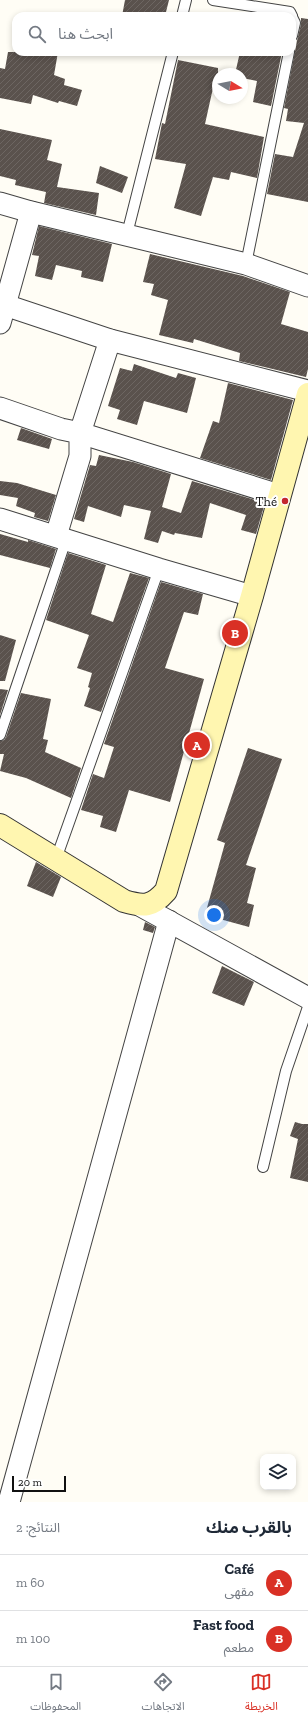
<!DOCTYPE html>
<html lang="ar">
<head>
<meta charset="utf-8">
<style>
	body { margin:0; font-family:"Zilla Slab","Noto Sans Arabic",serif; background:#f6f6f7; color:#1f2937; direction:rtl }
	.controls { position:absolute; right:12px; bottom:12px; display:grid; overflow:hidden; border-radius:8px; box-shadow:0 2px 6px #0003 }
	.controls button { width:36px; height:36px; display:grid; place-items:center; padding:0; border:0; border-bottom:1px solid #e0e1e3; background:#fff; color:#1f2937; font:20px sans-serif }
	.compass { position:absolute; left:212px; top:68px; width:36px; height:36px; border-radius:50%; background:#fff; box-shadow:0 2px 6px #0003; rotate:100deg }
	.scale { position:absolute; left:12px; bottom:10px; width:54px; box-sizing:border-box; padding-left:4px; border:2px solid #111; border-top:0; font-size:11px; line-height:14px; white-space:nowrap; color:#111; -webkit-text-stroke:3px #fff; paint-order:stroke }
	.you { position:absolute; left:214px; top:915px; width:14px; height:14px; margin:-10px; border:3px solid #fff; border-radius:50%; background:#1a73e8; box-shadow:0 0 0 6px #1a73e833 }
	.badge { display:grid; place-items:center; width:26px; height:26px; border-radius:50%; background:#d93025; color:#fff; font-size:13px; font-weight:700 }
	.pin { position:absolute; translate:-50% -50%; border:2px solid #fff; box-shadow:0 1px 4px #0006 }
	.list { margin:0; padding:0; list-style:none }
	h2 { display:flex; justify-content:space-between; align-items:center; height:52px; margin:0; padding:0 16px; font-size:17px }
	h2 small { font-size:13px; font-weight:400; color:#747a83 }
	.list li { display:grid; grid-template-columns:26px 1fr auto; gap:12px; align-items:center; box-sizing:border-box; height:56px; padding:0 16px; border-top:1px solid #e0e1e3 }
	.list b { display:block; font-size:15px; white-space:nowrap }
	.list p { margin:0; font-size:13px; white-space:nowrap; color:#747a83 }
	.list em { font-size:13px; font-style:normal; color:#747a83 }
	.icon { flex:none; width:22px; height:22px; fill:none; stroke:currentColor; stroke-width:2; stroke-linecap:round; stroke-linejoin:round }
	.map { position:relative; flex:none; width:308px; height:1502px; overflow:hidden; direction:ltr }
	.search { position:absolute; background:#fff; box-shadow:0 2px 6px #0003; left:12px; right:12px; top:12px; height:44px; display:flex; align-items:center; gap:10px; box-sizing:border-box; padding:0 14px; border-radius:12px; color:#747a83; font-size:15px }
	.sheet { height:164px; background:#fff }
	nav { display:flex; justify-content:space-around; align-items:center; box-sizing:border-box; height:56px; border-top:1px solid #e0e1e3; background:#fff; font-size:11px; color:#747a83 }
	nav a { display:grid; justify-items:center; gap:2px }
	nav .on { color:#d93025 }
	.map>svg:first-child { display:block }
	.building { fill:url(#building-hatch) }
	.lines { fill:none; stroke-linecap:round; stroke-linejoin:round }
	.lane-casing { stroke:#444; stroke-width:12 }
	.street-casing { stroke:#444; stroke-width:23 }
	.secondary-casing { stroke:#333; stroke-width:24 }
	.lane { stroke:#fff; stroke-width:10 }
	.street { stroke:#fff; stroke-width:21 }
	.secondary { stroke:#fff6b0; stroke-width:22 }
	.poi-dot { fill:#c4262e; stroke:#fff; stroke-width:1.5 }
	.labels { text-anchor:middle; stroke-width:4; stroke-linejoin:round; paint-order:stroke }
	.poi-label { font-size:13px; fill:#111; stroke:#fff; text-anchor:end }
</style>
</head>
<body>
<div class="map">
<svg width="308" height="1502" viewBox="0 0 308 1502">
	<defs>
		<pattern id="building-hatch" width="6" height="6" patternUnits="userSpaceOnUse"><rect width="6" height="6" fill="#5a524d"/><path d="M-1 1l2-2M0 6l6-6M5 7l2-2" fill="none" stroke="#6d6662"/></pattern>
	</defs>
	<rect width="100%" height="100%" fill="#fffdf5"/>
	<g class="building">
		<path d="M 125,0 L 169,0 L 165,16 L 122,16 Z"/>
		<path d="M 301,18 L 308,19 L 308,202 L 267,194 L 275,154 L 293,157 L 304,123 L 286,121 L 288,109 L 284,108 L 297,41 L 301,24 Z"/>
		<path d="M 8,52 L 58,52 L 54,75 L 65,79 L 64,85 L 82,90 L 77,106 L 59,101 L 58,103 L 33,95 L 31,104 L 0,98 L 0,68 L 5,69 Z"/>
		<path d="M 240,52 L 282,52 L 271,106 L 253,102 L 257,81 L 242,78 L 242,74 L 235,74 Z"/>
		<path d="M 178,60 L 218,68 L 218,89 L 213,88 L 205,124 L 264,137 L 257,178 L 231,172 L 229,180 L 213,177 L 201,216 L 174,208 L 186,164 L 155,159 L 162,123 L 165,124 Z"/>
		<path d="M 0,129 L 52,140 L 47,160 L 62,164 L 57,187 L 99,193 L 96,215 L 44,203 L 46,192 L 15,185 L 16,180 L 0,176 Z"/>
		<path d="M 100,166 L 128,177 L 122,193 L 96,183 Z"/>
		<path d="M 39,226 L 112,244 L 103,282 L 81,277 L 82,271 L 56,265 L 52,280 L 35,276 L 39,256 L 32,255 Z"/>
		<path d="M 150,254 L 243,276 L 290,292 L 281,324 L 308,332 L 308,369 L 306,377 L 239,361 L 240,353 L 194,339 L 193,343 L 159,335 L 168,300 L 151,295 L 154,284 L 143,282 Z"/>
		<path d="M 134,364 L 176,378 L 178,373 L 196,378 L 187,413 L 144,401 L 137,425 L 117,419 L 120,410 L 108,406 L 120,368 L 132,371 Z"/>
		<path d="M 228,383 L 293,400 L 271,480 L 200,458 L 213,421 L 219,423 Z"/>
		<path d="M 21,428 L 52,439 L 49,449 L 17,440 Z"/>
		<path d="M 99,455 L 133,462 L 171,474 L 162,507 L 181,513 L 192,481 L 265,503 L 256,534 L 241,530 L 246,515 L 210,503 L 202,538 L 175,533 L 174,535 L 162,531 L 158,543 L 144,539 L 151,511 L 124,505 L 121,517 L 88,506 L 84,522 L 74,519 L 90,465 L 96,466 Z"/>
		<path d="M 0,481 L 17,483 L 56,495 L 48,521 L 34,517 L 35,513 L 16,506 L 18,498 L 0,495 Z"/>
		<path d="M 0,534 L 28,542 L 28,540 L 56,549 L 50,568 L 0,555 Z"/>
		<path d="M 68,553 L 106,565 L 91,614 L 113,622 L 130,573 L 149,578 L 101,712 L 84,706 L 90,688 L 88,687 L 92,673 L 77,668 L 89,635 L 46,620 Z"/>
		<path d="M 161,582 L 203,594 L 198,615 L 184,612 L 165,668 L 204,679 L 170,802 L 129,790 L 116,832 L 100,827 L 103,816 L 81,810 L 93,774 L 104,778 L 114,747 L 104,744 Z"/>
		<path d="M 0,635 L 16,640 L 5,681 L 0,681 Z"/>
		<path d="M 0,689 L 8,690 L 0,715 Z"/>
		<path d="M 21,693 L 51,699 L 43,739 L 48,740 L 45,752 L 81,768 L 71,798 L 26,778 L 0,771 L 4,754 L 0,754 L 0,741 L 4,740 L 6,737 Z"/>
		<path d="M 248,748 L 282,759 L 246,865 L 256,868 L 247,903 L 254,905 L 249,927 L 205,915 L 225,843 L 217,840 Z"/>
		<path d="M 36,862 L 61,877 L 53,897 L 27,886 Z"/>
		<path d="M 145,922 L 155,927 L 153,933 L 143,930 Z"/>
		<path d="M 222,966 L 254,982 L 244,1006 L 212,993 Z"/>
		<path d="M 295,1122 L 302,1124 L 308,1124 L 308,1182 L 290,1178 L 298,1139 L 290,1136 Z"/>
	</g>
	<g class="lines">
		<defs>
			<g id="lane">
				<path d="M 213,0 L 290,12 L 292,16"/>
				<path d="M 182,16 L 186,0"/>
				<path d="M 292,17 L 295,23 L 292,36"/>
				<path d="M 127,234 L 173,52"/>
				<path d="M 246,264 L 289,52"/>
				<path d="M 0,735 L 66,540"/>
				<path d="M 56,859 L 159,569"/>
				<path d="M 263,1167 L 286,1071 L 308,1007"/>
			</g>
			<g id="street">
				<path d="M 0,203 L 31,212 L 246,264 L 308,286"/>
				<path d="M 5,305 L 110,340 L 308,391"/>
				<path d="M 0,323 L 31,212"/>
				<path d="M 110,340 L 80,433 L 279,495"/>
				<path d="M 0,408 L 61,429 L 80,433 L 80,456 L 56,536"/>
				<path d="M 0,519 L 159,569 L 252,596"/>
				<path d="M 141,906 L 308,998"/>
				<path d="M 9,1502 L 169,921"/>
			</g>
			<path id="secondary" d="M 0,825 L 124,901 C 144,907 152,907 166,891 L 252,596 L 308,394"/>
		</defs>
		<use href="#lane" class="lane-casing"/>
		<use href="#street" class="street-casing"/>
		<use href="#secondary" class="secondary-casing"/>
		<use href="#lane" class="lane"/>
		<use href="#street" class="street"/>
		<use href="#secondary" class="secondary"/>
	</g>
	<circle class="poi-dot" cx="285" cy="501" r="4"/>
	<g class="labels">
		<g class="poi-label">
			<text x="277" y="506">Thé</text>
		</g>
	</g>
</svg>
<div class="controls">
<button><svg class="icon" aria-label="layers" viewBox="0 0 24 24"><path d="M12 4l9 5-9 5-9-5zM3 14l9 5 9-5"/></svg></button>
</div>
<svg class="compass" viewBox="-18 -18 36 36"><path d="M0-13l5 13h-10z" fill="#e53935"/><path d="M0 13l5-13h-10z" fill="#747a83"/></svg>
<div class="scale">20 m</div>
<div class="you"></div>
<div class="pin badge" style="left:197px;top:745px">A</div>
<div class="pin badge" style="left:235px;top:633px">B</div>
<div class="search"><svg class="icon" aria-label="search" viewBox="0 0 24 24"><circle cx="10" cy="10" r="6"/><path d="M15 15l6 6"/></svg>ابحث هنا</div>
</div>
<section class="sheet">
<h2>بالقرب منك<small>النتائج: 2</small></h2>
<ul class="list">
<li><span class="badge">A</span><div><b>Café</b><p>مقهى</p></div><em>60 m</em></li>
<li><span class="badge">B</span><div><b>Fast food</b><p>مطعم</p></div><em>100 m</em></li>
</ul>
</section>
<nav>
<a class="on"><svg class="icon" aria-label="map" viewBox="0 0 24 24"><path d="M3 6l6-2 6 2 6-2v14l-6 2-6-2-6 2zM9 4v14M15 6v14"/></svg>الخريطة</a>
<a><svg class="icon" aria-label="directions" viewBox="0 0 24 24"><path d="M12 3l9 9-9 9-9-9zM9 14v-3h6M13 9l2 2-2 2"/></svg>الاتجاهات</a>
<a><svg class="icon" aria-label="saved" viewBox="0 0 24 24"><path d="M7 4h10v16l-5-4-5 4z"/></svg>المحفوظات</a>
</nav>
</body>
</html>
